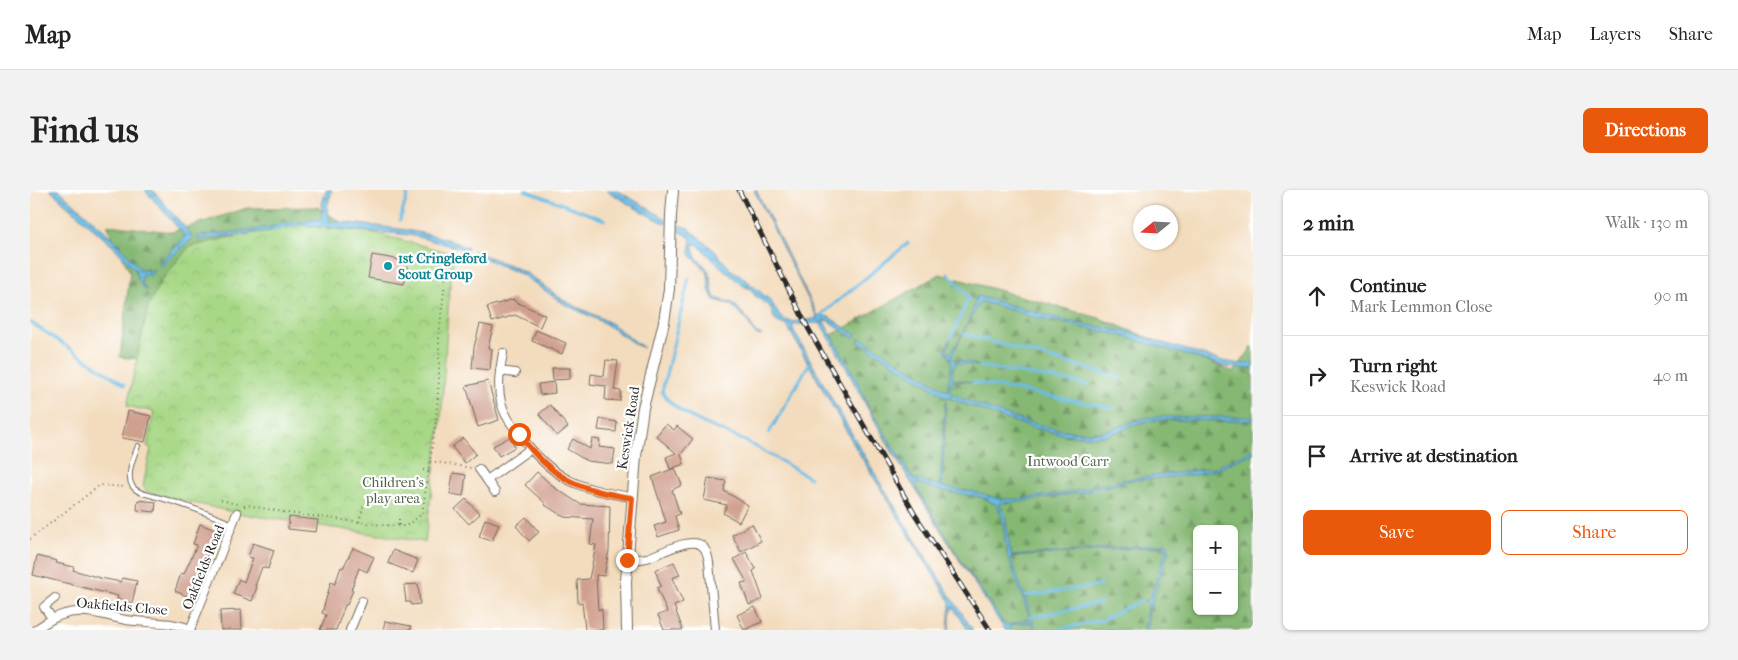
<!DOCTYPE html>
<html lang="en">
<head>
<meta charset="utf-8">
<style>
	body { margin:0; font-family:"IM FELL French Canon",serif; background:#f2f2f2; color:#222 }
	.controls { position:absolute; right:15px; bottom:15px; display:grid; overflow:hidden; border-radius:8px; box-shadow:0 1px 4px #0004 }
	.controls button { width:45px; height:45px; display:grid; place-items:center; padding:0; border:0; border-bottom:1px solid #e0e0e0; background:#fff; color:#222; font:25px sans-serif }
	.compass { position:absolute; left:1103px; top:15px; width:45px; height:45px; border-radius:50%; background:#fff; box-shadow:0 1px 4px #0004; rotate:252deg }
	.stop { position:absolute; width:15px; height:15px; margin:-11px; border:4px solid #ea580c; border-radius:50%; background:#fff }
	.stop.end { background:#ea580c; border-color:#fff; box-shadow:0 1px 5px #0008 }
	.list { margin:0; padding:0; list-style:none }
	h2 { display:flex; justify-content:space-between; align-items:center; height:65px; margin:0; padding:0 20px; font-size:21px }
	h2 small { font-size:16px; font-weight:400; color:#767676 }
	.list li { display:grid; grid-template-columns:32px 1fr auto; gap:15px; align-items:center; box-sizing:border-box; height:80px; padding:0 20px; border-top:1px solid #e0e0e0 }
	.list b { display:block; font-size:19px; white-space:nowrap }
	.list p { margin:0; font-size:16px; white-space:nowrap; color:#767676 }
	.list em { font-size:16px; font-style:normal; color:#767676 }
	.actions { display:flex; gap:10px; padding:15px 20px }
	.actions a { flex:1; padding:11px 0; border:1px solid #ea580c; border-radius:8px; text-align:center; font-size:18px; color:#ea580c }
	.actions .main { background:#ea580c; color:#fff }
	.icon { flex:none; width:28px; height:28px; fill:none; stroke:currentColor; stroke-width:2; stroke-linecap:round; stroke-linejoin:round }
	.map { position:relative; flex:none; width:1223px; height:440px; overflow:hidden; border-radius:8px }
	header { display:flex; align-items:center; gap:30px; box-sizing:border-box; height:70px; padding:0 25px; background:#fff; border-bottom:1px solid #e0e0e0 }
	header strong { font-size:24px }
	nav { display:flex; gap:28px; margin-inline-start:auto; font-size:18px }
	.intro { display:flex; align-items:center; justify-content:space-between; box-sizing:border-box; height:120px; padding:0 30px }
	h1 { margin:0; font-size:35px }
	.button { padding:12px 22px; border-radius:8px; background:#ea580c; color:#fff; font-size:18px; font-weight:700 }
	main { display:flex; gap:30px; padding:0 30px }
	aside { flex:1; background:#fff; border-radius:8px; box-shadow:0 1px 4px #0004 }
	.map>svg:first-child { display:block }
	.forest { fill:url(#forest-firs); stroke:#58724f; fill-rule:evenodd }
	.park { fill:url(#park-crowns); stroke:#698258 }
	.water { fill:url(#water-waves); stroke:#4a7488; fill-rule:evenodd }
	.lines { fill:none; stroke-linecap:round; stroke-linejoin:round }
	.stream { stroke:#69bce5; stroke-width:3 }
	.building { fill:#d0a08f }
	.service-casing { stroke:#71695e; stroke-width:6 }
	.minor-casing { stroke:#71695e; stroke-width:10 }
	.tertiary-casing { stroke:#71695e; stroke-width:12 }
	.path { stroke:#71695e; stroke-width:2; stroke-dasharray:1 4; stroke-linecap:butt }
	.service { stroke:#fff; stroke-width:4 }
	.minor { stroke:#fff; stroke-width:8 }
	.tertiary { stroke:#fff; stroke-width:10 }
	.rail-casing { stroke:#2b2b2b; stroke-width:5 }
	.rail { stroke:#fff; stroke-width:3; stroke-dasharray:9; stroke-linecap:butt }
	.route { stroke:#ea580c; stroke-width:6 }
	.culture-dot { fill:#0f9aa8; stroke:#fff; stroke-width:2 }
	.labels { text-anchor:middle; stroke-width:4.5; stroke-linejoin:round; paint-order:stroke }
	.culture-label { font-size:14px; font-weight:bold; fill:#0d838f; stroke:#fff; text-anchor:start }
	.street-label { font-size:14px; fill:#2b2b2b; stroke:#fff }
	.park-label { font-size:14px; fill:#505f46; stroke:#fff }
</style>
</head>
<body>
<header>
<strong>Map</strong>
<nav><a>Map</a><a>Layers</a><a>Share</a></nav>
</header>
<div class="intro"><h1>Find us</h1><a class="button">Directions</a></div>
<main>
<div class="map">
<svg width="1223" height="440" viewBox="0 0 1223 440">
	<defs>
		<pattern id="forest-firs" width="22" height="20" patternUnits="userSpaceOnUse" patternTransform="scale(1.25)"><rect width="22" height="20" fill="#85b873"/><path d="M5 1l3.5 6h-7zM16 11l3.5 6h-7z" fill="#6d965f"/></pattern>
		<pattern id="park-crowns" width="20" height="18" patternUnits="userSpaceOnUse" patternTransform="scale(1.25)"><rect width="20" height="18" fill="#a7d886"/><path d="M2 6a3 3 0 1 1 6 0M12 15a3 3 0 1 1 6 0" fill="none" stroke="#90ba74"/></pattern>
		<pattern id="water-waves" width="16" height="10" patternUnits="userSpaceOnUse" patternTransform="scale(1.25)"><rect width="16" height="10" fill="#69bce5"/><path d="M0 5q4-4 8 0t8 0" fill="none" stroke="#5799ba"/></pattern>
	</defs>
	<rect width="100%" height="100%" fill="#fff"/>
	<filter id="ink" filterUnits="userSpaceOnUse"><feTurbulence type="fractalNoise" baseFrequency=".02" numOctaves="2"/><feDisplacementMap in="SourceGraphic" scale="10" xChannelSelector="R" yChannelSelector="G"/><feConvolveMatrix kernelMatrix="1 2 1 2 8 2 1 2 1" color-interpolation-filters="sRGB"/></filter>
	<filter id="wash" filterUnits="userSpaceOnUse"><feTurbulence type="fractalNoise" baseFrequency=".0096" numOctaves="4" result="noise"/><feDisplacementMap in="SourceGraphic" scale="20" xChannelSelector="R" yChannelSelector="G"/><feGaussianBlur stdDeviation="1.12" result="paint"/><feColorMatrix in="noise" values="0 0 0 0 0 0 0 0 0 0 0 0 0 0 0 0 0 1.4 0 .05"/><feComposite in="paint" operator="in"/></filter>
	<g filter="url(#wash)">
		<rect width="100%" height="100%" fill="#f3dcbd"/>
		<g class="forest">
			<path d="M 287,17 L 338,49 L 118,117 L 107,169 L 90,167 L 100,82 L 77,35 L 142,42 L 217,18 Z"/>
			<path d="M 910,84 L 1069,128 L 1204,182 L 1223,156 L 1223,440 L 976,440 L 933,376 L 857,253 L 802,145 ZM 1167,339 L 1204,339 L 1204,421 L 1167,421 Z"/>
		</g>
		<path class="park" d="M 268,35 L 345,43 L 424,64 L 419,104 L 411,230 L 395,352 L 207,323 L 117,302 L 113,296 L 121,258 L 117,256 L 124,222 L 97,216 L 118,117 L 131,91 L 159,57 L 197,48 Z"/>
		<g class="water">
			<path d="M 20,0 L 29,0 L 86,51 L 109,78 L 117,81 L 125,79 L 121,85 L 111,86 L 112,93 L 117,100 L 116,101 L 109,92 L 105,80 L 86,59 Z"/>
			<path d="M 115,0 L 123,0 L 162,46 L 162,49 L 131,76 L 129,75 L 129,73 L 149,54 L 155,46 Z"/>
			<path d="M 296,0 L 302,0 L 297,17 L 300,31 C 342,36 401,39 438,58 L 437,60 L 380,45 L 270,35 L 240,41 L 168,50 L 168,46 L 222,40 L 241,37 L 251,34 L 292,29 L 292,14 Z"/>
			<path d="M 576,0 L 587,0 L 636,29 L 636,34 L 610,21 Z"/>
			<path d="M 724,0 L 726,0 L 788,126 L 791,125 L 799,127 L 826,145 L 824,148 L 798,131 L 793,130 L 827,190 L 838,216 L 883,289 L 910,296 L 915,211 L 916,211 L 912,297 L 950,303 L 969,309 L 988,309 L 1036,303 L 1092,290 L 1184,278 L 1223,260 L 1223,263 L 1186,280 L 1162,285 L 1097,291 L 1054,302 L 989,312 L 969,313 L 975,324 L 981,366 L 1137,354 L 1139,360 L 1120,417 L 1116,440 L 1114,440 L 1118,413 L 1112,410 L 1118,410 L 1120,408 L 1135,364 L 1136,359 L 1134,356 L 982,367 L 981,368 L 1006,440 L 1004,440 L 1001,432 L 980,435 L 980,440 L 975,440 C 929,370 884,299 842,226 C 824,195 810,163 790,133 L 763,135 L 763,139 C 819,241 878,343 943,440 L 938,440 L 923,417 L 921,421 L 919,440 L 918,440 L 920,412 L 827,260 L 757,136 C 739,129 747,131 740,117 L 725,106 L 721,99 L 715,97 L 693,79 L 668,55 L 665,54 L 663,55 C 663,71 675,71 679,83 C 682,91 681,100 685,108 L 703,113 L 718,129 L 724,141 L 732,145 L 729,146 L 724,143 L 716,129 L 700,114 L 684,110 L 679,100 L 678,84 L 672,76 L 664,69 L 660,64 L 661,49 L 655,44 L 649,41 L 649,35 L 658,38 L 686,62 L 701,80 L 710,85 L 741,111 L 750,127 L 761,132 L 784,129 L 787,127 ZM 886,293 L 910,300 L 954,308 L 967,315 L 972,326 L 977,364 L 1000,429 L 977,435 L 974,434 L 928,366 L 886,297 Z"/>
			<path d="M 443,61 L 480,75 L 498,84 L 533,110 L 579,132 L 614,158 L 606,155 L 574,133 L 534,114 L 494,86 L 447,65 L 443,62 Z"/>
			<path d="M 947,106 L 1040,132 L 1098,142 L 1192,171 L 1212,174 L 1223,173 L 1223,179 L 1197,177 L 1089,145 L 1007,128 L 950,111 L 921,167 L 925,171 L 938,172 L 950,176 L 925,173 L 923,178 L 922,189 L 943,192 L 922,191 L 919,201 L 922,204 C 960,221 1025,245 1067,242 C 1087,241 1103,228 1123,227 L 1223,227 L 1223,230 C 1189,233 1154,228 1120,231 C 1103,232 1089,244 1073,246 C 1024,251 959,223 914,206 C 887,187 857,170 828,151 L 830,148 L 917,201 L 922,172 L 915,160 L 921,148 L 917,161 L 919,164 C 933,148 941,126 947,106 Z"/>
		</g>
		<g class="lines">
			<g class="stream">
				<path d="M 495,0 L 575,30"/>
				<path d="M 370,30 L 379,0"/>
				<path d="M 918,83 L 939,107 L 921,148"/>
				<path d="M 659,88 L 632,202 C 651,230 690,238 719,253 C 739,264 759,276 780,288"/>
				<path d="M 791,125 L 878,53"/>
				<path d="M 0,132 L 95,195"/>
				<path d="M 934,144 L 1091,188"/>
				<path d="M 950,176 L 1059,195"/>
				<path d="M 943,192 L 1083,218"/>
				<path d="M 739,243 L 779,174"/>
				<path d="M 996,406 L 1072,395"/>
				<path d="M 1002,427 L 1071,413"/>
				<path d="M 1027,440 L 1072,430 L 1112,410"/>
			</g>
		</g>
		<g id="blocks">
			<g class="building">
				<path d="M 342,65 L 378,71 L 374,94 L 338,88 Z"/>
				<path d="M 484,109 L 484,111 L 515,125 L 510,137 L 485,125 L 462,132 L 457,117 Z"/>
				<path d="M 450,134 L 463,137 L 458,158 L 462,159 L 460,180 L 442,178 L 444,157 Z"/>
				<path d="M 506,140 L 536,153 L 532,164 L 502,151 Z"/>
				<path d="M 576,170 L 588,171 L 584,200 L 591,201 L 590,211 L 575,210 L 576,196 L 560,194 L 561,184 L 574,186 Z"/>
				<path d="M 522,178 L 540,178 L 540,189 L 523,190 Z"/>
				<path d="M 458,191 L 469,230 L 448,237 L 436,196 Z"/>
				<path d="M 524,192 L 525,203 L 510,205 L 508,194 Z"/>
				<path d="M 520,215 L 538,237 L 527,246 L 509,224 Z"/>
				<path d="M 98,221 L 121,226 L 115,252 L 92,248 Z"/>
				<path d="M 570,229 L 587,232 L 586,242 L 568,240 Z"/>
				<path d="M 636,234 L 644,240 L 647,236 L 663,249 L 651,264 L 654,274 L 640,279 L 636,267 L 646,263 L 626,246 Z"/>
				<path d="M 480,247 L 485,257 L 469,266 L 463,256 Z"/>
				<path d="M 433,248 L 446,264 L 435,273 L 422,257 Z"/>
				<path d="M 543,249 L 560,259 L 562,249 L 570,250 L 569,257 L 585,259 L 583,274 L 557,271 L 537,259 Z"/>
				<path d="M 645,278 L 652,295 L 642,300 L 650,324 L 645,326 L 649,340 L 628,347 L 624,336 L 636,332 L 622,287 Z"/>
				<path d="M 507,282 L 525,298 L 550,314 L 580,316 L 579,361 L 574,386 L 566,385 L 568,420 L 572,419 L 573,440 L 555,440 L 552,412 L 548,413 L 547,390 L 559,389 L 566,355 L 560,354 L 563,329 L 534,327 L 515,315 L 516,314 L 495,295 Z"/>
				<path d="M 423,283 L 436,285 L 433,306 L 420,304 Z"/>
				<path d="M 678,288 L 696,291 L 694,301 L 718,315 L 709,332 L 693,323 L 697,315 L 674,310 Z"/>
				<path d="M 436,309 L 450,324 L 439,334 L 425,319 Z"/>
				<path d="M 108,310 L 126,312 L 125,322 L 107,320 Z"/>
				<path d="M 259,327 L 288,330 L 286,342 L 258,339 Z"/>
				<path d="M 496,327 L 509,342 L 499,351 L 486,336 Z"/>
				<path d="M 455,329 L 469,334 L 462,351 L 449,347 Z"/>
				<path d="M 170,334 L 188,341 L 181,361 L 179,360 L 159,407 L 145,401 L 151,383 L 154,384 L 167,355 L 163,354 Z"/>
				<path d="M 722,334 L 731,351 L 711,362 L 702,345 Z"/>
				<path d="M 223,353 L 244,360 L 238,379 L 232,377 L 225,396 L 227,397 L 222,411 L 203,404 L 209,389 L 214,392 L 223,368 L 218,367 Z"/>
				<path d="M 323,358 L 344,367 L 337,382 L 329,378 L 321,400 L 323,400 L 317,415 L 315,415 L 306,440 L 290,440 L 296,425 L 292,423 L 301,392 L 305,394 L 311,377 L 313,378 Z"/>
				<path d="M 363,360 L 388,370 L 383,383 L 358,373 Z"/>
				<path d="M 716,362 L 726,379 L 723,381 L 733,409 L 719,415 L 711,393 L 717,392 L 704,369 Z"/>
				<path d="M 7,366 L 27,371 L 26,373 L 44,377 L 43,380 L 70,388 L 91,392 L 92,388 L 107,391 L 102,413 L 87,409 L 88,406 L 3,385 Z"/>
				<path d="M 644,372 L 650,385 L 642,388 L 653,412 L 644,416 L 653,440 L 634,440 L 628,425 L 637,422 L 627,398 L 631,396 L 625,380 Z"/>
				<path d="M 388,394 L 390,414 L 381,415 L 381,412 L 376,412 L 374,395 Z"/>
				<path d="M 725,417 L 732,432 L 714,440 L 707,425 Z"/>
				<path d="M 211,420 L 212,440 L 191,440 L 190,421 Z"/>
				<path d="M 355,431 L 381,436 L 381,440 L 353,440 Z"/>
			</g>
		</g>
	</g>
	<g filter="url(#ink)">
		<use href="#blocks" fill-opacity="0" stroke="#71695e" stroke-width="1"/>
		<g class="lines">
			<defs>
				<path id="service" d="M 108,256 C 104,266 95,286 103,297 C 107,303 116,304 123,306 C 151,313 177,323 203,334"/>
				<g id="minor">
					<path d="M 473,163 C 470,180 467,196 471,212 C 474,225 482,235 490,245 C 522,289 550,300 602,307"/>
					<path d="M 470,181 L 485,183"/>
					<path d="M 449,279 L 457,290 L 500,259"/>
					<path d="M 457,290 L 465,302"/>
					<path d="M 597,370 C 603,370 610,369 617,368 C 630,364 659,347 671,355 C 676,358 678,366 679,372 L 685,440"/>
					<path d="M 22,428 L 14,417 L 25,408"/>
					<path d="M 5,440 C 18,431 30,423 46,422 C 63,420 79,427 96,430 C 118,433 139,431 161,439"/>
					<path d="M 160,440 L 207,323"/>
					<path d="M 320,440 L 332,411"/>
				</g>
				<path id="tertiary" d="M 597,440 L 596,391 L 606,266 L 613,218 L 634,132 L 639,99 L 641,25 L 643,0"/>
			</defs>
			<use href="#service" class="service-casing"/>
			<use href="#minor" class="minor-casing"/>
			<use href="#tertiary" class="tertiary-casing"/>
			<g class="path">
				<path d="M 400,271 L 441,278"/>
				<path d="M 393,280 L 399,281"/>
				<path d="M 191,310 L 207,314"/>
				<path d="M 214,316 L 217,315 L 258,323 L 353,335 L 376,336 L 392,324 L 406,230 L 409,189 L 409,145 L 418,65"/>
				<path d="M 329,332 L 334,314"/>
				<path d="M 369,335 L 369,329"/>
				<path d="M 0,349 L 70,295 L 95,297"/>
			</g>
			<use href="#service" class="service"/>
			<use href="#minor" class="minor"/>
			<use href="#tertiary" class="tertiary"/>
			<defs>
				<path id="rail" d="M 709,0 L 778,138 L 884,323 L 960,440"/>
			</defs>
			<use href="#rail" class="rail-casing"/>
			<use href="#rail" class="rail"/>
		</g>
	</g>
	<g class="lines" filter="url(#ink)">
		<path class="route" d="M 489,244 C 522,289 548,300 602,308 L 597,370"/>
	</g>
	<circle class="culture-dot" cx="358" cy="76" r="5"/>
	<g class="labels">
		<g class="culture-label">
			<text x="368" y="73">1st Cringleford<tspan x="368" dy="16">Scout Group</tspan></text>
		</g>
		<g class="street-label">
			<text transform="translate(598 238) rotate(-81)" y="5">Keswick Road</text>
			<text transform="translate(173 377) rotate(-68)" y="5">Oakfields Road</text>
			<text transform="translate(92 416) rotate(5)" y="5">Oakfields Close</text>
		</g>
		<g class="park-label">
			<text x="1038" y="276">Intwood Carr</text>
			<text x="363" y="297">Children’s<tspan x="363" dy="16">play area</tspan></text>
		</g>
	</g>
</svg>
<div class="controls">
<button>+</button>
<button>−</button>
</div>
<svg class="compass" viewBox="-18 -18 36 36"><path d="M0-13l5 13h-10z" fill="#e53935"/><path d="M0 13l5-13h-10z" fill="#767676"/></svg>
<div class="stop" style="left:489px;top:244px"></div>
<div class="stop end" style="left:597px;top:370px"></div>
</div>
<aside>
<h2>2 min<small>Walk · 130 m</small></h2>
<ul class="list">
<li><svg class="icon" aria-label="ahead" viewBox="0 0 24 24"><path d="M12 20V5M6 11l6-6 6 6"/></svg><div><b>Continue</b><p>Mark Lemmon Close</p></div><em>90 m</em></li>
<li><svg class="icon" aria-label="right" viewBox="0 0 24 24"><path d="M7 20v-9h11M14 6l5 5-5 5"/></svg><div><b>Turn right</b><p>Keswick Road</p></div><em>40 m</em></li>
<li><svg class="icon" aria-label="arrive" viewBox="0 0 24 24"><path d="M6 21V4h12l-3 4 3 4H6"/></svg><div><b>Arrive at destination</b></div></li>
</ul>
<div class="actions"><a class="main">Save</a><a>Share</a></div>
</aside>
</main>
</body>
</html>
